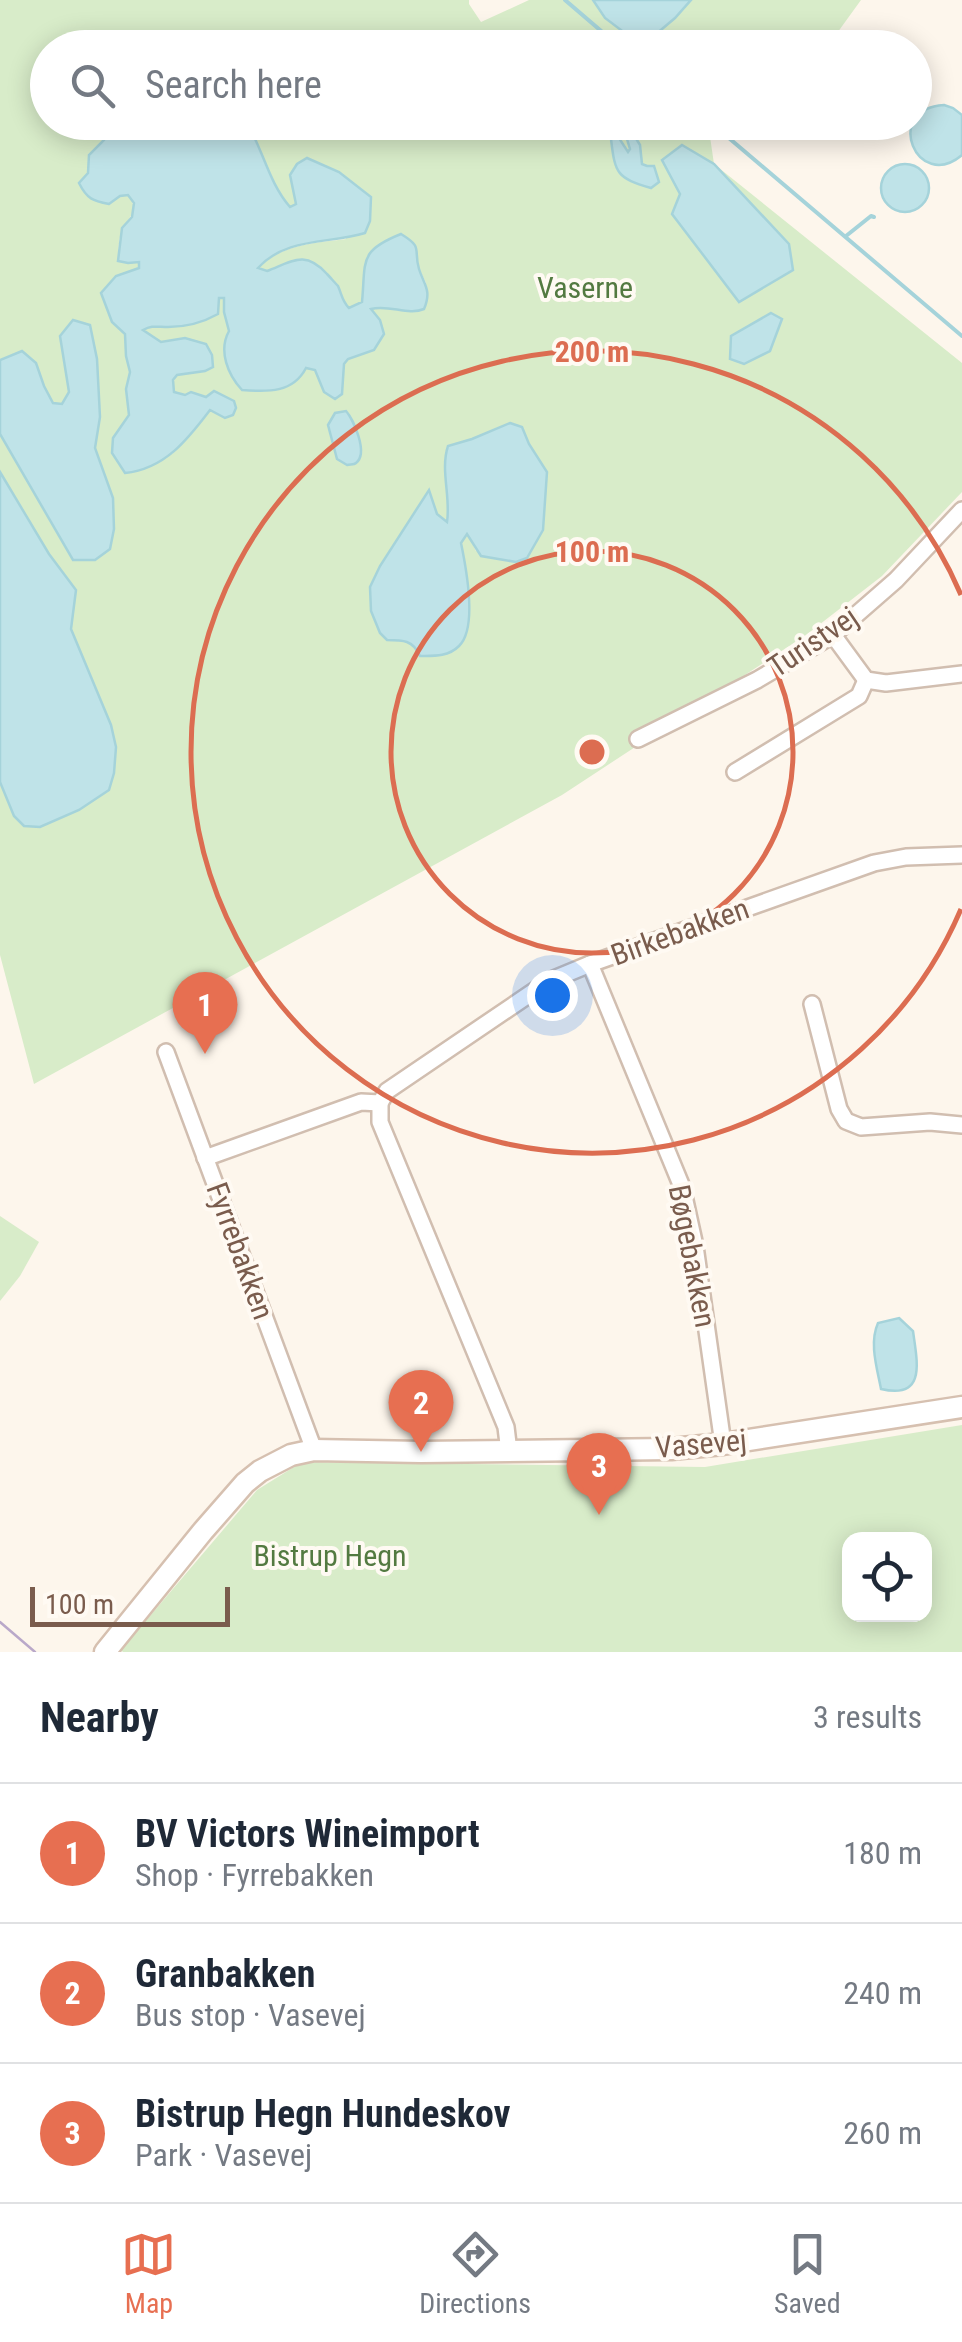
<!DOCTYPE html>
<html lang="en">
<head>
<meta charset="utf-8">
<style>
	body { margin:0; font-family:"Roboto Condensed",sans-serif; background:#f2f2f3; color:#1f2937 }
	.controls { position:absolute; right:30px; bottom:30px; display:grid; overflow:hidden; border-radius:20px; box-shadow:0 5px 25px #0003 }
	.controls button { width:90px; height:90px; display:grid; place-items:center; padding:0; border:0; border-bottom:2px solid #e0e1e3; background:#fff; color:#1f2937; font:50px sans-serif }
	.scale { position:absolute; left:30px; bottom:25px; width:200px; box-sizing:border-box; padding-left:10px; border:5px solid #7a5c4d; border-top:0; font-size:28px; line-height:35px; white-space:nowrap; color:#7a5c4d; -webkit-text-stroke:8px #fffaf3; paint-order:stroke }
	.you { position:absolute; left:552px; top:995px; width:35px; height:35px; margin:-25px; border:8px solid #fff; border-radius:50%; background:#1a73e8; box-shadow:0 0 0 15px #1a73e833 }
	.badge { display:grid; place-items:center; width:65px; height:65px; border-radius:50%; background:#e76f51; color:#fff; font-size:32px; font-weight:700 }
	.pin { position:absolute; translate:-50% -82px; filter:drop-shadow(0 2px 5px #0008) }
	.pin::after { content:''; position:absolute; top:52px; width:35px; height:30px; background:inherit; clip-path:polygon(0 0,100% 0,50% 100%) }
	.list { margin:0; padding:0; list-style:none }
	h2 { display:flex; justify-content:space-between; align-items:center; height:130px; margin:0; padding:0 40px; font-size:42px }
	h2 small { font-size:32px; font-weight:400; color:#747a83 }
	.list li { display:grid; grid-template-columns:65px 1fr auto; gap:30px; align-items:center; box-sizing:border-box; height:140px; padding:0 40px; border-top:2px solid #e0e1e3 }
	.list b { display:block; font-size:38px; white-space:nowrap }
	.list p { margin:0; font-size:32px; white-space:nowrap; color:#747a83 }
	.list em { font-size:32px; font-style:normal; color:#747a83 }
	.icon { flex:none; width:55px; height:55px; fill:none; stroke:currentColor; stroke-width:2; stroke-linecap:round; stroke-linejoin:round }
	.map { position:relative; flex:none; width:962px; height:1652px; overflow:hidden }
	.search { position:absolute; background:#fff; box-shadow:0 5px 25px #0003; left:30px; right:30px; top:30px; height:110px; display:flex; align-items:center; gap:25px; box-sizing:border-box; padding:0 35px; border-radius:55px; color:#747a83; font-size:38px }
	.sheet { height:550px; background:#fff }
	nav { display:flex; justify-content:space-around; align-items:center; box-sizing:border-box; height:140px; border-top:2px solid #e0e1e3; background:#fff; font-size:28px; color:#747a83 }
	nav a { display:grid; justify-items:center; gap:5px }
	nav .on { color:#e76f51 }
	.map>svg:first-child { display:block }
	.green { fill:#d8ecc9; fill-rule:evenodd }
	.water { fill:#bfe3e8; stroke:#a5d3da; stroke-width:2.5 }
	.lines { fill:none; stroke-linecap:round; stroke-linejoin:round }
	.stream { stroke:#a5d3da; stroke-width:4 }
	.street-casing { stroke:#d1beb0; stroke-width:20 }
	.secondary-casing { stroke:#d6c0b0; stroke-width:25 }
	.street { stroke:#fff; stroke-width:15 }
	.secondary { stroke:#fff; stroke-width:20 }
	.tram { stroke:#b9a8c9; stroke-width:2.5 }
	.ring { fill:none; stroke:#dc6d51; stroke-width:5 }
	.labels { text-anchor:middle; stroke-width:8; stroke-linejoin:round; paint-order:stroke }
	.park-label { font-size:30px; fill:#537a41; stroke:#fffaf3 }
	.street-label { font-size:30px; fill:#7a5c4d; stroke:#fffaf3 }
	.centre { fill:#dc6d51; stroke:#fffaf3; stroke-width:5 }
	.ring-label { font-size:30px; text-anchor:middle; font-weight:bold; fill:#dc6d51; stroke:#fffaf3; stroke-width:8; stroke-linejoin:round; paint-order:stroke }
</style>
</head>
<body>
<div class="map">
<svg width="962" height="1652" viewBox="0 0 962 1652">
	<rect width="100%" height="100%" fill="#fdf6ec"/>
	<g class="green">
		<path d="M 0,0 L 469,0 L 469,4 L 481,22 L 529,0 L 593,0 L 605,18 L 642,46 L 675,18 L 691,0 L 861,0 L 827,47 L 191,48 L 177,45 L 175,48 L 48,48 L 48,122 L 113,123 L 104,140 L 89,155 L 88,173 L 120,196 L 129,195 C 141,215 125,217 121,234 C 118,242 119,251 118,260 L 140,262 L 139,268 L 116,276 L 112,322 L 125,334 L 126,356 L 130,372 L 126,389 L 129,415 L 113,438 L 172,454 L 210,410 L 207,397 L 192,392 L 185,395 L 175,392 C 172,386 173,381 177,375 L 205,371 L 206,344 L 185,338 L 161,342 L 141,331 L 151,326 L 184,326 L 206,320 L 219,297 L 224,298 L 224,312 L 229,331 L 305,368 L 315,370 L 324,392 L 344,371 L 344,364 L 370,309 L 382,306 L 416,312 L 426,283 L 417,264 L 363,290 L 362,302 L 348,309 L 342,301 L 337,285 L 298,259 L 267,271 L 258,268 C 283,244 313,243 346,239 L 321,165 L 307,158 L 290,175 L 296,205 L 290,207 C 269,183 263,150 247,123 L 569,122 L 575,129 L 591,132 L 615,123 L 708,123 L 714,164 L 962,363 L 962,492 L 882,576 L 806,635 L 562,795 L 34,1084 L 0,955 L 0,434 L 73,560 L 114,529 L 113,498 L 95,448 L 100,417 L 97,359 L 60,336 L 69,392 L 62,404 L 53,403 L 44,386 L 36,363 L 22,351 L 0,360 ZM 522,427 L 529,444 L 547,472 L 543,530 L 476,551 L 467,533 L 461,543 L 466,569 L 469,619 L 416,647 L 405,640 L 387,640 L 371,611 L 370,587 L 380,566 L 430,492 L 437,514 L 447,524 C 451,498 440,471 448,446 Z"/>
		<path d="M 0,1216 L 39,1242 L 20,1276 L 0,1301 Z"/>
		<path d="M 962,1425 L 962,1652 L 123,1652 L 121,1650 L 257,1490 L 302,1462 L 705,1467 ZM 850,1540 L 924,1540 L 924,1614 L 850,1614 Z"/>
	</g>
	<g class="water">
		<path d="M 593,0 L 691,0 L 675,18 L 642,46 L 605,18 Z"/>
		<path d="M 944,105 L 953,108 L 962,115 L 962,155 C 917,193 882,109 944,105 Z"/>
		<path d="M 113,123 L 247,123 C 263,150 269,183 290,207 L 296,204 L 290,175 L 297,164 L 307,158 L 339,172 L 371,197 L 370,221 L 365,233 C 329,244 286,237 258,268 L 267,271 C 293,261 305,250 327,274 C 329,276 336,284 338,286 C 342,295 342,301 349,308 L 362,302 C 366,261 358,251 401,234 C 424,248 413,249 419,269 C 424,285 432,290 424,309 C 408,316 389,304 371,309 L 380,320 L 384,334 L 374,350 L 348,359 L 344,364 L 342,394 L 335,399 L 324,392 L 315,370 L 306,368 C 293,393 268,392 242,390 C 228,375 218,351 229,331 L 224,312 L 224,298 L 219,298 L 218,314 C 202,323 186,327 168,327 C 157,327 152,325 143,330 L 161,342 L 185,338 L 206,344 L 212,355 L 213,367 L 205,371 L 177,375 L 173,380 L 174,392 L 185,395 L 191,392 L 206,397 L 214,391 L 234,401 L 236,408 L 233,415 L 225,418 L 210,410 C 188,439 165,469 125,473 L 112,453 L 113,438 L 129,415 L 126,389 L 130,372 L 126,356 L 125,334 L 112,322 L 101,293 L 116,276 L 139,268 L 139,262 L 128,263 L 118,261 L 122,228 L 132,217 L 134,203 L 128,195 L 120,196 L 109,204 C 93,201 87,199 79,183 L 88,173 L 89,155 L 104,140 Z"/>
		<path d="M 634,135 L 640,145 L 642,164 L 647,166 L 654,166 L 659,182 L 651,188 C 617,178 615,174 611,139 L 619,138 L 628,152 L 630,149 L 627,139 Z"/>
		<path d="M 682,145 L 714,164 L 789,244 L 793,270 L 739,302 L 672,214 L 680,194 L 662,160 Z"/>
		<circle cx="905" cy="188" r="24"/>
		<path d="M 771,313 L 782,319 L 770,351 L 744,364 L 730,359 L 731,336 Z"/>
		<path d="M 73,320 L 90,325 L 97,359 L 100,417 L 95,448 L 113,498 L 114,529 L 110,549 L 95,560 L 73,560 L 0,434 L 0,360 L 22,351 L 36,363 L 44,386 L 53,403 L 62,404 L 69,392 L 60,336 Z"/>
		<path d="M 346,411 C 353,419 369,453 356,463 C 354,465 350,464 347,465 L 337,459 L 328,425 L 335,413 Z"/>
		<path d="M 510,423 L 522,427 L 529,444 L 547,472 L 543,530 L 527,558 L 516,562 L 481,556 L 467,534 L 461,543 C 466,567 478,628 459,646 C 448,657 434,656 420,656 C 413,640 403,640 387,640 L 380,633 L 371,611 L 370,587 L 380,566 L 429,490 L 437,514 L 447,522 C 451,497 440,470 448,446 L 472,439 Z"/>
		<path d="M 0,472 L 49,554 L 76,590 L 71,629 L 111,725 L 116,747 L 114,773 L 109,790 L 79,810 L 40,827 L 24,826 L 14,816 L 0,782 Z"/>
		<path d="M 899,1318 L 913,1331 C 917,1361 927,1400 881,1389 C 877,1368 869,1343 878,1323 Z"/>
	</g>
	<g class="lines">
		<g class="stream">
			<path d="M 565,0 L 621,48"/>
			<path d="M 710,122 L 962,336"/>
			<path d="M 846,236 L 871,216 L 874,217"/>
		</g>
		<defs>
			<g id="street">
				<path d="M 833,635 L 866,680 L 886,683 L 962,674"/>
				<path d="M 638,739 L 757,680 L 833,635 L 896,580 L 962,510"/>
				<path d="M 735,772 L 859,696 L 866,680"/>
				<path d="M 590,964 L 682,1187 L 695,1246 L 723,1444"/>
				<path d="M 812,1004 L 839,1109 L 846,1121 L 861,1127 L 930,1122 L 962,1125"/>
				<path d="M 166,1052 L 314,1450"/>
				<path d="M 380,1103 L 380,1122 L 506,1427 L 509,1452"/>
				<path d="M 205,1158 L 361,1102 L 380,1103 L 387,1091 L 549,981 L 590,964 L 874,863 L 906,857 L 962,855"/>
			</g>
			<path id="secondary" d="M 105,1652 L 203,1531 L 245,1483 L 260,1471 L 291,1455 L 314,1450 L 421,1452 L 671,1449 L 723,1444 L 962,1407"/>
		</defs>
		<use href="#street" class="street-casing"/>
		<use href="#secondary" class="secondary-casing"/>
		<use href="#street" class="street"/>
		<use href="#secondary" class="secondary"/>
		<path class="tram" d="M 0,1622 L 35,1652"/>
	</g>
	<g class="ring">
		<circle cx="592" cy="752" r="201"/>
		<path d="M961 909A401 401 0 1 1 961 595"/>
	</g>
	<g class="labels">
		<g class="park-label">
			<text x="585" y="298">Vaserne</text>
			<text x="330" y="1566">Bistrup Hegn</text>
		</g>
		<g class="street-label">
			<text transform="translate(813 642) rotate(-34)" y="10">Turistvej</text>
			<text transform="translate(680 932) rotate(-20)" y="10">Birkebakken</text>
			<text transform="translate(240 1251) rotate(70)" y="10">Fyrrebakken</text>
			<text transform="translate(692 1256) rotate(79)" y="10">Bøgebakken</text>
			<text transform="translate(701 1444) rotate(-5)" y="10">Vasevej</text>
		</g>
	</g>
	<circle cx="592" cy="752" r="15" class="centre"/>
	<g class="ring-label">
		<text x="592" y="362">200 m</text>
		<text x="592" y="562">100 m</text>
	</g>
</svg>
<div class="controls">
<button><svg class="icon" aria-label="locate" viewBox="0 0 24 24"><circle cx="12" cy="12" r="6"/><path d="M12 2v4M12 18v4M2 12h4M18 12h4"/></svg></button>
</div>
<div class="scale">100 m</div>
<div class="you"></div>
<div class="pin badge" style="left:205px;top:1054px">1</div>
<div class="pin badge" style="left:421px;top:1452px">2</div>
<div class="pin badge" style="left:599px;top:1515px">3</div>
<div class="search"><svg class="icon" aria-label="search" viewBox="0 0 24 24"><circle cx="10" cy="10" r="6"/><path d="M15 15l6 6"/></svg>Search here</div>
</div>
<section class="sheet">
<h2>Nearby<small>3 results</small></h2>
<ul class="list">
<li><span class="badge">1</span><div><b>BV Victors Wineimport</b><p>Shop · Fyrrebakken</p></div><em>180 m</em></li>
<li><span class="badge">2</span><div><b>Granbakken</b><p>Bus stop · Vasevej</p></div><em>240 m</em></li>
<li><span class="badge">3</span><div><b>Bistrup Hegn Hundeskov</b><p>Park · Vasevej</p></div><em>260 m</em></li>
</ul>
</section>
<nav>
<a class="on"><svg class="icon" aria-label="map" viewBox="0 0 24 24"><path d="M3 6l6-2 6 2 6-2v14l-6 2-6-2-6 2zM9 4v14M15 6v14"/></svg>Map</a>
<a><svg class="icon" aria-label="directions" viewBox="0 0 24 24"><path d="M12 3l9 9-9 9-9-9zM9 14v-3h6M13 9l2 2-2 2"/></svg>Directions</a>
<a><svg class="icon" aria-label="saved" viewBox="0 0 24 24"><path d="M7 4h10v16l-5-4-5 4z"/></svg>Saved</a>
</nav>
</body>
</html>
